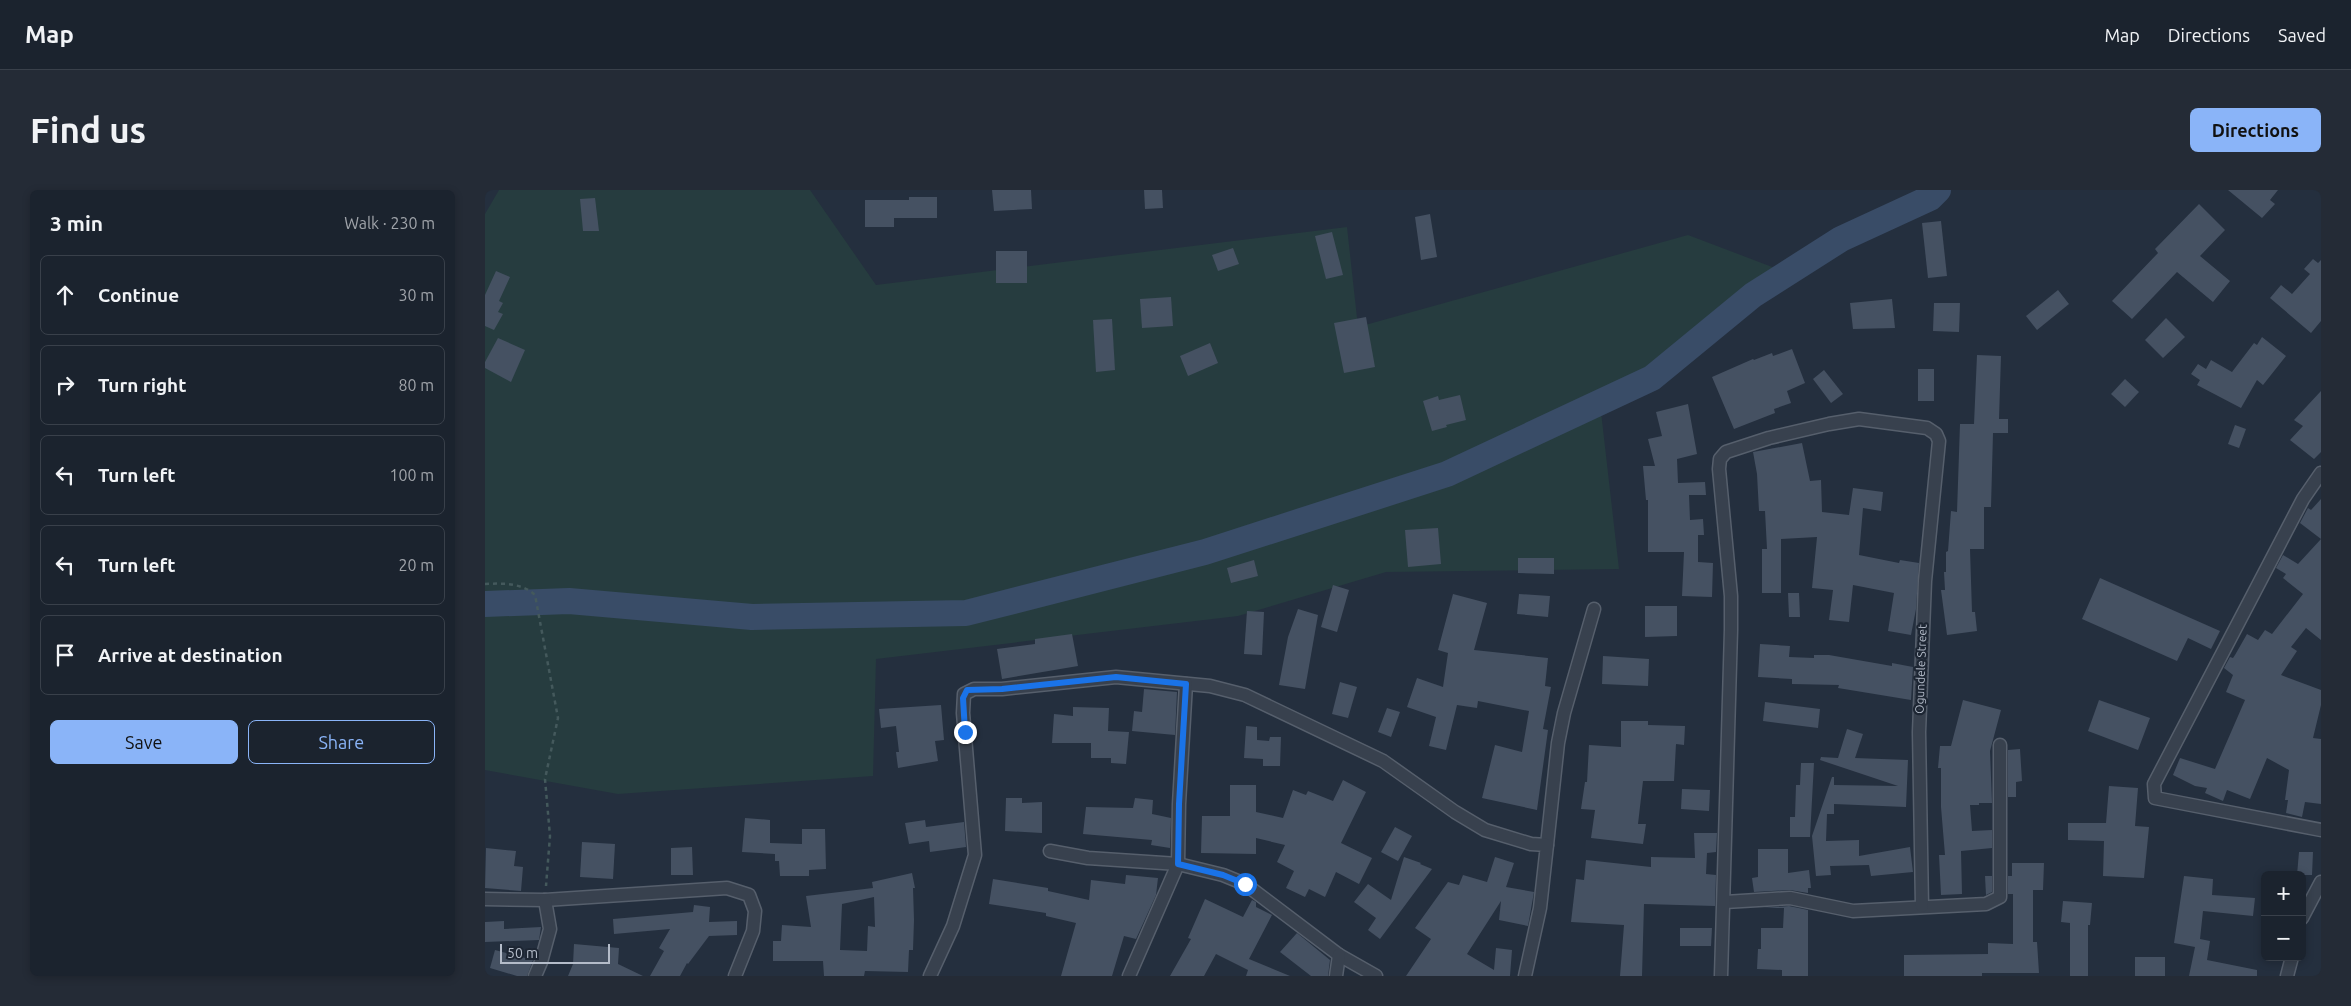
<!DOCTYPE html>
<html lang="en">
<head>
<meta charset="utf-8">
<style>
	body { margin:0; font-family:Ubuntu,sans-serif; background:#242b36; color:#f1f3f6 }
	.controls { position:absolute; right:15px; bottom:15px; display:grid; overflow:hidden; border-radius:8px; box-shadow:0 2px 8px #0003 }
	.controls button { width:45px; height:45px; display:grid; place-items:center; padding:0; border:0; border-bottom:1px solid #39404a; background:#1b232e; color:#f1f3f6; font:25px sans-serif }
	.scale { position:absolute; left:15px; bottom:12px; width:110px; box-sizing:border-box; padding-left:5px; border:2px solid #b4bcc9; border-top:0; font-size:14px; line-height:18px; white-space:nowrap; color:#b4bcc9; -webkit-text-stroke:4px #1d2633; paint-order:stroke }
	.stop { position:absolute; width:15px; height:15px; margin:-11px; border:4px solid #1a73e8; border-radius:50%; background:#fff }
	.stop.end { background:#1a73e8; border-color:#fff; box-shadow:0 1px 5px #0008 }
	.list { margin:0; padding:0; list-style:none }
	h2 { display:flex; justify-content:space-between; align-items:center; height:65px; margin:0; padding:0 20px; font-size:21px }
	h2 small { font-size:16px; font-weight:400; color:#a0a4aa }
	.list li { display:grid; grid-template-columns:32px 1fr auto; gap:15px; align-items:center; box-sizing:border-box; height:80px; margin:0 10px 10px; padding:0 10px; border:1px solid #39404a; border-radius:8px }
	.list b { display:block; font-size:19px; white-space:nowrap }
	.list em { font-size:16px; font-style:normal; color:#a0a4aa }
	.actions { display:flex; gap:10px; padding:15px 20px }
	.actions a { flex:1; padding:11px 0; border:1px solid #8ab4f8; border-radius:8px; text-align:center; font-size:18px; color:#8ab4f8 }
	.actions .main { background:#8ab4f8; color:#111 }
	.icon { flex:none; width:28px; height:28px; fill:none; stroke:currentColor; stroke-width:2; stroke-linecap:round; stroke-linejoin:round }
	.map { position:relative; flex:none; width:1836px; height:786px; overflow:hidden; border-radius:8px }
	header { display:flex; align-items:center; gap:30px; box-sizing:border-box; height:70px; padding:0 25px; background:#1b232e; border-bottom:1px solid #39404a }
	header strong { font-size:24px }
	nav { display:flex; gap:28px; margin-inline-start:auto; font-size:18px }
	.intro { display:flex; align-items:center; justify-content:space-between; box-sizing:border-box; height:120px; padding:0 30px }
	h1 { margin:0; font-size:35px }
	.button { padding:12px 22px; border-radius:8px; background:#8ab4f8; color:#111; font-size:18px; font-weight:700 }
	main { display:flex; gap:30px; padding:0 30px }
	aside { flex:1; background:#1b232e; border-radius:8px; box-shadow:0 2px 8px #0003 }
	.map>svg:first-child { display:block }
	.green { fill:#263c3f }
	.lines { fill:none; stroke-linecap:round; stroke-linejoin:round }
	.river { stroke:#394c67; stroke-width:26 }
	.building { fill:#455162; fill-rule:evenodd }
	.minor-casing { stroke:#565f6c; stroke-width:15 }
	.path { stroke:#44595c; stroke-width:2.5; stroke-dasharray:4 4; stroke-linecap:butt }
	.minor { stroke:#38414e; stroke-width:12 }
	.route { stroke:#1a73e8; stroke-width:6 }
	.labels { text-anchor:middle; stroke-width:4.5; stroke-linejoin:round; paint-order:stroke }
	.street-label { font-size:12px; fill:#b4bcc9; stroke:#1d2633 }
</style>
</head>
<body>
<header>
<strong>Map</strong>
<nav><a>Map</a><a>Directions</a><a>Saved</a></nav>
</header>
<div class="intro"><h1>Find us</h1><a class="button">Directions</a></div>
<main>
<aside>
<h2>3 min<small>Walk · 230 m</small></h2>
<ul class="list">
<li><svg class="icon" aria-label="ahead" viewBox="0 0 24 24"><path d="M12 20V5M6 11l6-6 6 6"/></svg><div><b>Continue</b></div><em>30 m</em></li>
<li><svg class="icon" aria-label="right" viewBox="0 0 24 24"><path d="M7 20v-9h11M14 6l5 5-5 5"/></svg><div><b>Turn right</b></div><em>80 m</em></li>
<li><svg class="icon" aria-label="left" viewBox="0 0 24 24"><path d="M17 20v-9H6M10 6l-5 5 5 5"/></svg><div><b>Turn left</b></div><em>100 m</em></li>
<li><svg class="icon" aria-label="left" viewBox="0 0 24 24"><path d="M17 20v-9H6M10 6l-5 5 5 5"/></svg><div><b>Turn left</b></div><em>20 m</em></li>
<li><svg class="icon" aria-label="arrive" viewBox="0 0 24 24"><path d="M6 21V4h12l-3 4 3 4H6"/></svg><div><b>Arrive at destination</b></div></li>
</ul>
<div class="actions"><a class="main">Save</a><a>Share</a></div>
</aside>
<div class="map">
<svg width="1836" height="786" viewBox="0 0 1836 786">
	<rect width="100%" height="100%" fill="#242f3e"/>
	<path class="green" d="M 14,0 L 325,0 L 391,95 L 862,37 L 873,137 L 1203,45 L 1311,86 L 1115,213 L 1134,379 L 901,382 L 753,426 L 391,469 L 388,586 L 133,604 L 0,580 L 0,24 Z"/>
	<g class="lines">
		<path class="river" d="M 0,414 L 84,411 L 267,427 L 481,423 L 720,362 L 962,284 L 1167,188 L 1268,105 L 1356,49 L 1445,8 L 1453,0"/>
	</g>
	<g class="building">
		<path d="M 507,0 L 546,0 L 547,19 L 509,21 Z"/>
		<path d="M 659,0 L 677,0 L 678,18 L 660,19 Z"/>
		<path d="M 1743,0 L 1793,0 L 1785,10 L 1790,14 L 1777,28 Z"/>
		<path d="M 424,7 L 452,7 L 452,28 L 409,28 L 409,37 L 380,37 L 380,10 L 424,10 Z"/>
		<path d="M 110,8 L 114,41 L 98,41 L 95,9 Z"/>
		<path d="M 1714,14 L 1740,40 L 1715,66 L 1745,91 L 1728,112 L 1692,82 L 1647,129 L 1627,111 L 1673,63 L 1670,59 Z"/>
		<path d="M 945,24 L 952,67 L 936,70 L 930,27 Z"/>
		<path d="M 1456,31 L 1462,86 L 1443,88 L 1437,33 Z"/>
		<path d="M 847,42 L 858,85 L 841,89 L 830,46 Z"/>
		<path d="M 748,58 L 754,74 L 733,81 L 727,65 Z"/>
		<rect x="511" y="61" width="31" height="32"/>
		<path d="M 1828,69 L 1833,73 L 1836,70 L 1836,131 L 1826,143 L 1785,108 L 1796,95 L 1807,104 L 1825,84 L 1819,79 Z"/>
		<path d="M 11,81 L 25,87 L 14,111 L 18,113 L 13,122 L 18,124 L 9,140 L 0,136 L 0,105 Z"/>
		<path d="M 1573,100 L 1584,114 L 1552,140 L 1541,126 Z"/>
		<path d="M 686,107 L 688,136 L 657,138 L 655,109 Z"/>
		<path d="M 1407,109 L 1410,138 L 1368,139 L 1365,113 Z"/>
		<path d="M 1449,113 L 1475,113 L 1474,142 L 1448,141 Z"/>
		<path d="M 881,127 L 890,177 L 859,183 L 849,133 Z"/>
		<path d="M 1681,128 L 1700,147 L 1678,168 L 1660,150 Z"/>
		<path d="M 627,129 L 630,180 L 611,182 L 608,130 Z"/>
		<path d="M 1777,147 L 1801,166 L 1778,195 L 1772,190 L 1756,218 L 1712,195 L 1715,190 L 1706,184 L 1713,174 L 1721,179 L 1726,170 L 1747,182 L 1769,153 L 1772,155 Z"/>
		<path d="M 13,148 L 40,160 L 26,192 L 0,178 L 0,172 Z"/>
		<path d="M 725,153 L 733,173 L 703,186 L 695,166 Z"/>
		<path d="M 1307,159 L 1320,193 L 1302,201 L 1306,213 L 1289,219 L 1290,223 L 1249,239 L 1227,187 L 1268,169 L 1269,170 L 1287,163 L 1288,166 Z"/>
		<path d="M 1492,165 L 1516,166 L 1514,229 L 1523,229 L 1523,243 L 1508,243 L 1506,317 L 1499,317 L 1499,359 L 1485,359 L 1487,422 L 1490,422 L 1492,441 L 1462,445 L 1456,400 L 1460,400 L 1459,382 L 1461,382 L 1461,362 L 1463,361 L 1466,321 L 1472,322 L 1475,234 L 1489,234 Z"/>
		<rect x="1433" y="179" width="16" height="32"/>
		<path d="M 1339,180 L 1358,204 L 1346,213 L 1328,189 Z"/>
		<path d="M 1640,189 L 1654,202 L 1640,217 L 1626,204 Z"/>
		<path d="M 1836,201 L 1836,262 L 1829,269 L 1805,250 L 1818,236 L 1809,230 Z"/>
		<path d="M 975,205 L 981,230 L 961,235 L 962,237 L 947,241 L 938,211 L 953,206 L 954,210 Z"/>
		<path d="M 1203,214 L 1212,264 L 1192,269 L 1193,293 L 1220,292 L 1221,305 L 1204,305 L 1205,330 L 1218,329 L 1219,345 L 1213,345 L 1213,372 L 1228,373 L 1227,407 L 1197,406 L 1199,362 L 1163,362 L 1163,310 L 1161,310 L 1158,276 L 1170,276 L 1163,249 L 1177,246 L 1171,222 Z"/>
		<path d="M 1750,235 L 1761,239 L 1754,258 L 1743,254 Z"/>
		<path d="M 1317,253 L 1325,291 L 1336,290 L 1337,322 L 1364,325 L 1368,298 L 1398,302 L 1396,321 L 1378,318 L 1374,365 L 1414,373 L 1415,370 L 1434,373 L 1431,419 L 1426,445 L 1403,441 L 1409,403 L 1368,395 L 1364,432 L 1344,430 L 1348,400 L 1327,398 L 1332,347 L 1296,349 L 1296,403 L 1277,403 L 1277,359 L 1282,359 L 1280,321 L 1274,321 L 1272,284 L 1268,262 Z"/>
		<path d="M 1836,309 L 1836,450 L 1821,438 L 1806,457 L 1812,461 L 1796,485 L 1836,500 L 1836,515 L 1828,548 L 1836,549 L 1836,614 L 1820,612 L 1817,627 L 1801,623 L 1803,610 L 1800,610 L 1804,580 L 1782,568 L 1765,609 L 1742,600 L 1738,611 L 1720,603 L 1722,598 L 1710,596 L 1688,585 L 1695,568 L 1730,579 L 1760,510 L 1741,502 L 1748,485 L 1739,478 L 1745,467 L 1748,468 L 1750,465 L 1762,444 L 1773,450 L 1780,440 L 1787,444 L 1818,404 L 1798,388 L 1801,384 L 1791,378 L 1798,365 L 1813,374 L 1836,349 L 1815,333 L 1823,318 L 1826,320 Z"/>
		<path d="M 953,338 L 956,374 L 923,377 L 920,340 Z"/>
		<path d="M 1033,368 L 1069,368 L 1069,384 L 1033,383 Z"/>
		<path d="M 769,370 L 773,386 L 746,393 L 742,378 Z"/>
		<path d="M 1615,388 L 1735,441 L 1726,459 L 1703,448 L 1692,471 L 1597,429 Z"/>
		<path d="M 848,395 L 864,400 L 852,442 L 836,437 Z"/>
		<path d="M 1303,403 L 1314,403 L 1315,427 L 1304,427 Z"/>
		<path d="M 968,404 L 1002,413 L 989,460 L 1063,468 L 1060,496 L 1066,497 L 1058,539 L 1063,540 L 1052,620 L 997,608 L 1010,555 L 1037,562 L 1044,521 L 993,511 L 992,518 L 972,515 L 961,560 L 944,556 L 951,527 L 922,517 L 932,488 L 958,497 L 963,463 L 953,460 Z"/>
		<path d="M 1034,404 L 1065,406 L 1063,427 L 1032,424 Z"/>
		<path d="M 1160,416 L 1192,416 L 1192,446 L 1160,447 Z"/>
		<path d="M 813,419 L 833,425 L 820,499 L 794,495 L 803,447 Z"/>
		<path d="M 762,421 L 779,422 L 777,465 L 759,464 Z"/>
		<path d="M 587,444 L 593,476 L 517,489 L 512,459 L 550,454 L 550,449 Z"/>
		<path d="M 1275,454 L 1305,456 L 1304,467 L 1329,468 L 1329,465 L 1344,465 L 1407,476 L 1407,473 L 1428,477 L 1426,510 L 1353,498 L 1354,495 L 1307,494 L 1307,489 L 1273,487 Z"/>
		<path d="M 1118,466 L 1164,469 L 1163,496 L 1117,494 Z"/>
		<path d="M 855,492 L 872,497 L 863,528 L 847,524 Z"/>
		<path d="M 659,499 L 692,502 L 690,545 L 647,541 L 649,521 L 657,522 Z"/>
		<path d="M 1478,510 L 1516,520 L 1505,561 L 1507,613 L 1494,613 L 1494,615 L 1485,615 L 1487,641 L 1507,640 L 1507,658 L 1476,661 L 1477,704 L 1456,705 L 1454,665 L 1460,665 L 1456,617 L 1456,578 L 1453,578 L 1455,556 L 1466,556 Z"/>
		<path d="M 1614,510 L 1665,528 L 1653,560 L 1603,541 Z"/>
		<path d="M 1280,512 L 1335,519 L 1333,538 L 1278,531 Z"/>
		<path d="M 456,515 L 459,550 L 450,551 L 453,571 L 413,578 L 411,562 L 414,562 L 411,536 L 396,538 L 394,519 Z"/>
		<path d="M 588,517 L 624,518 L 623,541 L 644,542 L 641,574 L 626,573 L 626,568 L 606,568 L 606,553 L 567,553 L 569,524 L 588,526 Z"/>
		<path d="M 902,518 L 915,522 L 906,547 L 893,542 Z"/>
		<path d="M 1136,531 L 1163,531 L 1163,535 L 1200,536 L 1199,555 L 1191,554 L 1189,591 L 1158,591 L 1153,634 L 1161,634 L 1158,654 L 1106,648 L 1110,620 L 1096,619 L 1100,592 L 1102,592 L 1104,555 L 1136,557 Z"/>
		<path d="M 761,536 L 772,537 L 772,550 L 784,551 L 785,547 L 796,547 L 795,576 L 778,576 L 778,569 L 759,568 Z"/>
		<path d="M 1362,539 L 1378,544 L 1370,568 L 1423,570 L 1421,617 L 1349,614 L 1349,624 L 1342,624 L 1341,651 L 1374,650 L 1374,666 L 1425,657 L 1428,682 L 1386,686 L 1384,675 L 1345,676 L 1346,685 L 1331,686 L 1327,646 L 1347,587 L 1349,587 L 1349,595 L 1413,596 L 1335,570 L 1336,567 L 1353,568 Z"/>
		<path d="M 1535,559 L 1537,591 L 1531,592 L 1531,607 L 1523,607 L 1523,560 Z"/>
		<path d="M 1316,573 L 1329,573 L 1325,647 L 1305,647 L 1305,627 L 1310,627 L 1311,595 L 1315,595 Z"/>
		<path d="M 858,590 L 881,602 L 856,653 L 887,668 L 874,694 L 851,682 L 840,707 L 824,699 L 820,707 L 801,698 L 809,681 L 792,672 L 800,655 L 771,648 L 771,664 L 716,663 L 717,626 L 745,626 L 745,595 L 771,595 L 771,622 L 798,628 L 808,600 L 821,605 L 823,601 L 848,611 Z"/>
		<path d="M 1624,596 L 1653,598 L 1650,636 L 1664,637 L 1659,688 L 1618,686 L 1619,651 L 1583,650 L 1583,633 L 1621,633 Z"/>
		<path d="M 1197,599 L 1225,600 L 1224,621 L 1196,619 Z"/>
		<path d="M 521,608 L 537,608 L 537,613 L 557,612 L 557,643 L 520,641 Z"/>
		<path d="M 650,608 L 668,610 L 667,624 L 686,628 L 685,658 L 666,655 L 667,650 L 598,644 L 601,617 L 648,618 Z"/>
		<path d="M 260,628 L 285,630 L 285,653 L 317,654 L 317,639 L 340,639 L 341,679 L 324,680 L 324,686 L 295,686 L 294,671 L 290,671 L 290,664 L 257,662 Z"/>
		<path d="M 440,630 L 441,637 L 479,632 L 481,657 L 445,662 L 444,651 L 424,654 L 420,633 Z"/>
		<path d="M 910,637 L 927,646 L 913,671 L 896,662 Z"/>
		<path d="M 1209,643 L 1232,643 L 1231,662 L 1222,663 L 1221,684 L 1231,685 L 1230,716 L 1159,714 L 1157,786 L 1135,786 L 1139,735 L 1086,732 L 1091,689 L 1099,690 L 1101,670 L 1166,677 L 1166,667 L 1210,668 Z"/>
		<path d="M 97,652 L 130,654 L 128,689 L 95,687 Z"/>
		<path d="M 207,657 L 208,685 L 186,685 L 186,658 Z"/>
		<path d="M 1,658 L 31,661 L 29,676 L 38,677 L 36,701 L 0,698 Z"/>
		<path d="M 1273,659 L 1303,659 L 1303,683 L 1324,680 L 1326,698 L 1323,698 L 1323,703 L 1305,700 L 1269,702 L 1267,688 L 1273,687 Z"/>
		<path d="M 1814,662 L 1828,662 L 1827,685 L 1812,685 Z"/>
		<path d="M 919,667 L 936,673 L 935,674 L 947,679 L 895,749 L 883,740 L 891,728 L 869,712 L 883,694 L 906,710 Z"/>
		<path d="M 1010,667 L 1029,673 L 1021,697 L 1049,702 L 1043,736 L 1014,730 L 1016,711 L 982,764 L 1009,780 L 1011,758 L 1027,760 L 1025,786 L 921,786 L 946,749 L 930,738 L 963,692 L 974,695 L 978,685 L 1002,692 Z"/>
		<path d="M 1527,673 L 1559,673 L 1558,700 L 1548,700 L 1548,752 L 1552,752 L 1554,783 L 1497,783 L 1497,786 L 1419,786 L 1419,765 L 1503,764 L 1503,753 L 1528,754 L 1528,704 L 1523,704 L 1523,686 L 1527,686 Z"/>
		<path d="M 427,683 L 430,698 L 428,698 L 429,730 L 428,760 L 424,760 L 423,782 L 380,781 L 379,786 L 339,786 L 338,771 L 288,771 L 288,751 L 296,751 L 297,735 L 326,737 L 321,706 L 388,698 L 387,692 ZM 389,707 L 390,737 L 383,736 L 382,761 L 355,760 L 357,714 Z"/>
		<path d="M 641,685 L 673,688 L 671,705 L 651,749 L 639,746 L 627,786 L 576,786 L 591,733 L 561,726 L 561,723 L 504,714 L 508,689 L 563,698 L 563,701 L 604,710 L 606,690 L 640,694 Z"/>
		<path d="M 1500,686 L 1507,686 L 1507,702 L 1501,705 Z"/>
		<path d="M 1699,686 L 1728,689 L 1727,705 L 1770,708 L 1768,726 L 1718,721 L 1715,749 L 1725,751 L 1722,770 L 1772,780 L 1772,786 L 1704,786 L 1710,757 L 1689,753 Z"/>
		<path d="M 720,709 L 758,727 L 767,710 L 771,712 L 771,717 L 787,725 L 764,769 L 805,786 L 761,786 L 763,780 L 731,764 L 719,786 L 685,786 L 706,749 L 703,748 Z"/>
		<path d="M 1578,711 L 1607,713 L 1605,735 L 1603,735 L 1603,786 L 1585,786 L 1585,733 L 1576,732 Z"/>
		<path d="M 209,715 L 225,717 L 224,732 L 252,731 L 252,745 L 224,746 L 203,774 L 202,773 L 195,786 L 165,786 L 179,761 L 174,758 L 185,739 L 129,744 L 128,729 L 208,722 Z"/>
		<path d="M 1304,716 L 1323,720 L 1323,786 L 1297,786 L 1297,780 L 1272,779 L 1273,759 L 1276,759 L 1276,738 L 1298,738 L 1299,718 L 1279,718 Z"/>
		<path d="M 19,731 L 19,739 L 56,737 L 54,750 L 0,752 L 0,732 Z"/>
		<path d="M 1195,738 L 1227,738 L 1226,756 L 1195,756 Z"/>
		<path d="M 812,743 L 845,770 L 843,786 L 826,786 L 795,762 Z"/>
		<path d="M 89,754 L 134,758 L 133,774 L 158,786 L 83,786 L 88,774 Z"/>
		<path d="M 10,760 L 48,770 L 42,786 L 32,786 L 5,778 Z"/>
		<rect x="1650" y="767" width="30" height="19"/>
	</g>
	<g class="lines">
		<defs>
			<g id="minor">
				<path d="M 1836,283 L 1818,309 L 1669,594 L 1670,608 L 1836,640"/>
				<path d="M 1062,655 L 1073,553 L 1079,523 L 1109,419"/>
				<path d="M 565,661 L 603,668 L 693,674 L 738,685 L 760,694 L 854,765 L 891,786"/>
				<path d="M 0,709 L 60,710 L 242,698 L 264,705 L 270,721 L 268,741 L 250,786"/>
				<path d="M 1240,712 L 1305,708 L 1368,721 L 1501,714 L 1515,707 L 1515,555"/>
				<path d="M 1817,728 L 1836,692"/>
				<path d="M 50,786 L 56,772 L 65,739 L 60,710"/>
				<path d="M 445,786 L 468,736 L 490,665 L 478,523 L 479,504 L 489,499 L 517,499 L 631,487 L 725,496 L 760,505 L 898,571 L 970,622 L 1000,640 L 1046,654 L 1062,655 L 1055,718 L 1040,786"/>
				<path d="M 644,786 L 693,674 L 694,614 L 701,494"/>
				<path d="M 851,786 L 854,765"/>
				<path d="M 1236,786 L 1246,440 L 1246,406 L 1234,279 L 1235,269 L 1241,262 L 1284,248 L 1344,234 L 1374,229 L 1442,238 L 1451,244 L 1454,251 L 1440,391 L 1434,542 L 1437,716"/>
				<path d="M 1802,786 L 1807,767"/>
			</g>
		</defs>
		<use href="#minor" class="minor-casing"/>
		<path class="path" d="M 0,394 C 18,393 37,393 50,405 L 73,528 L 60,589 L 65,646 L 61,696"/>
		<use href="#minor" class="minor"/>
	</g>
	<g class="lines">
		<path class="route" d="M 480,542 L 478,508 L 482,500 L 517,499 L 631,487 L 701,494 L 694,614 L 693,674 L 738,685 L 760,694"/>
	</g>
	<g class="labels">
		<g class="street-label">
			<text transform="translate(1436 479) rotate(-88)" y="4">Ogundele Street</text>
		</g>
	</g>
</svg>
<div class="controls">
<button>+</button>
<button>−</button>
</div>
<div class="scale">50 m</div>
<div class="stop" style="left:760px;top:694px"></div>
<div class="stop end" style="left:480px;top:542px"></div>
</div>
</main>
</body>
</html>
